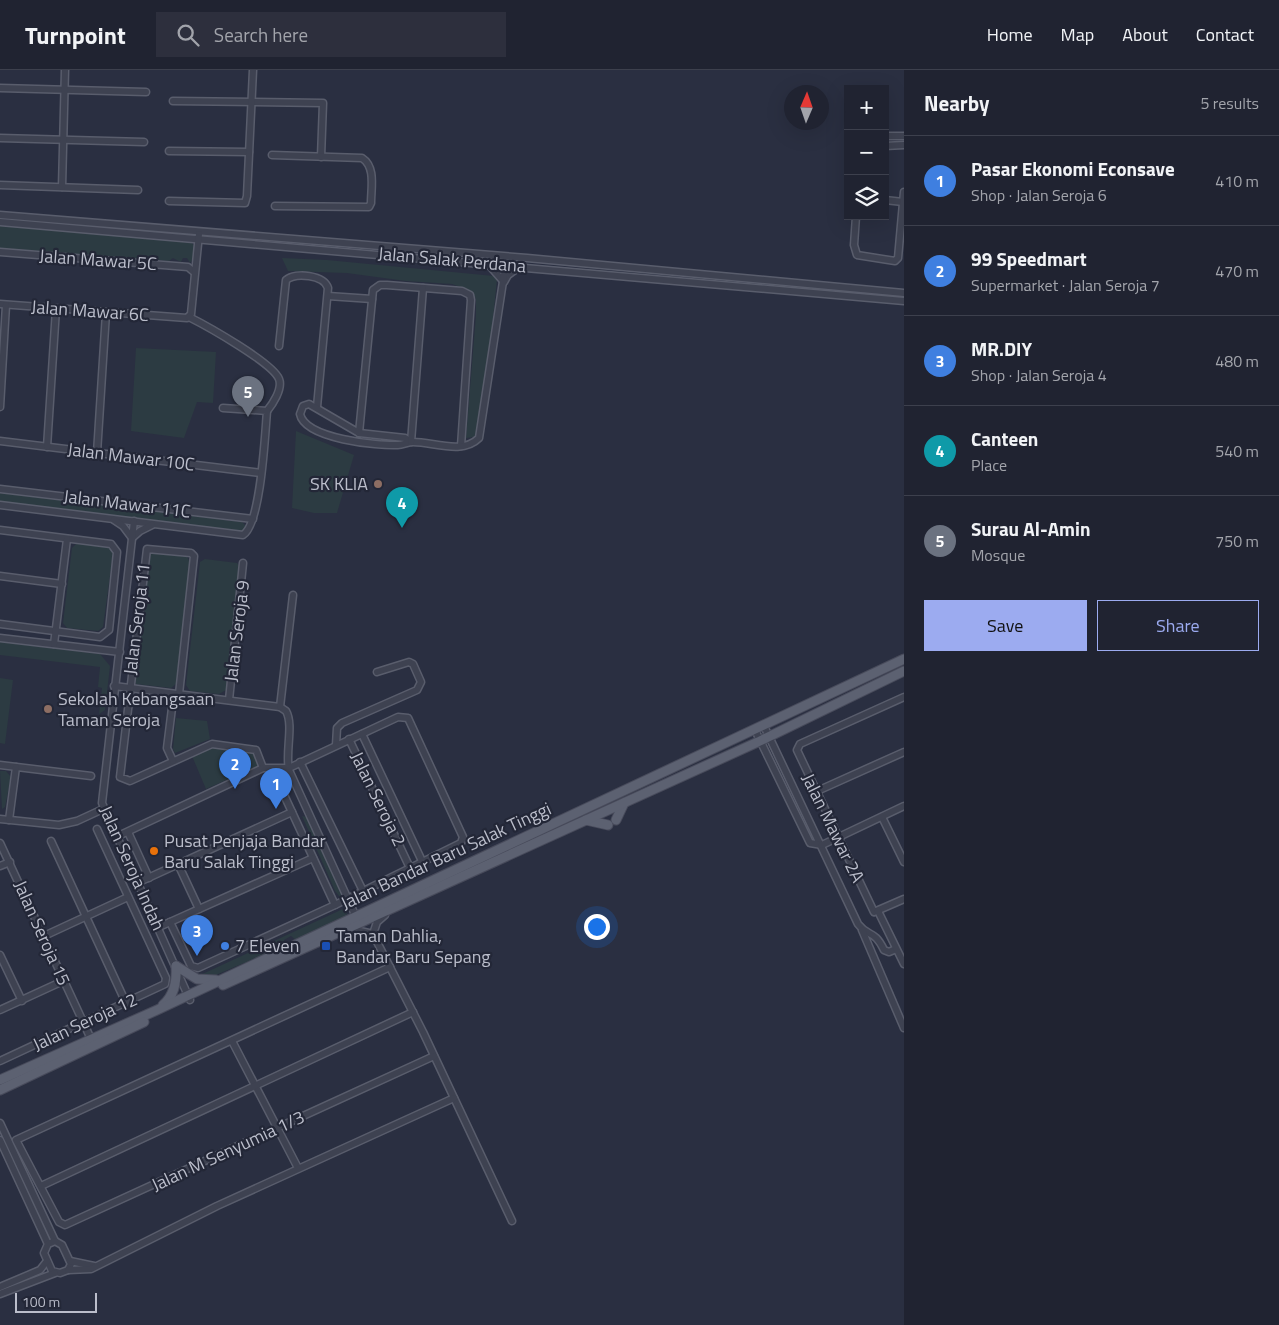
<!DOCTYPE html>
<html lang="en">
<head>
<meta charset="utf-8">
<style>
	body { margin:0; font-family:"Titillium Web",sans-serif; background:#2d2f3d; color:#f1f3f6 }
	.controls { position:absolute; right:15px; top:15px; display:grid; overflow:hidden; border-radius:0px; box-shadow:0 5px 20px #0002 }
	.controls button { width:45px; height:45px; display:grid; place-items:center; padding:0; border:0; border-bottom:1px solid #3d404d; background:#202331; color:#f1f3f6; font:25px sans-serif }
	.compass { position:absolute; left:784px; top:15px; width:45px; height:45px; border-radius:50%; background:#202331; box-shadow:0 5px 20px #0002; rotate:2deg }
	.scale { position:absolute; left:15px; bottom:12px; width:82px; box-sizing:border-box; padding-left:5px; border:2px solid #bbbecb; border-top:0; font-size:14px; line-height:18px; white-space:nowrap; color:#bbbecb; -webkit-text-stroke:4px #232737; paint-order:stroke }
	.you { position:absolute; left:596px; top:856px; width:18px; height:18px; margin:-12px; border:4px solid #fff; border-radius:50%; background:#1a73e8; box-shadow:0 0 0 8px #1a73e833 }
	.badge { display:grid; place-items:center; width:32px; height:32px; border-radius:50%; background:#9cabf0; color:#fff; font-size:16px; font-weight:700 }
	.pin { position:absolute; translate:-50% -41px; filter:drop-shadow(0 1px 2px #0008) }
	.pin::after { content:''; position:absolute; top:26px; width:18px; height:15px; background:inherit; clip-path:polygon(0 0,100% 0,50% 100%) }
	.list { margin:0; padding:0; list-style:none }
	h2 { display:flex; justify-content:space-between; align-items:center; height:65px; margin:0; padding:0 20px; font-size:21px }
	h2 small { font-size:16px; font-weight:400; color:#a2a4ab }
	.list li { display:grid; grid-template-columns:32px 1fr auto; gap:15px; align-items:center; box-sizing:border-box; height:90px; padding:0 20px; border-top:1px solid #3d404d }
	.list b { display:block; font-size:19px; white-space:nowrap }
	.list p { margin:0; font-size:16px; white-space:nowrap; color:#a2a4ab }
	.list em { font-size:16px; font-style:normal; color:#a2a4ab }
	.actions { display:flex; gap:10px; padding:15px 20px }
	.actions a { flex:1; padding:11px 0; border:1px solid #9cabf0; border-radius:0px; text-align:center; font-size:18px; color:#9cabf0 }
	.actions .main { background:#9cabf0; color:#111 }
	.icon { flex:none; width:28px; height:28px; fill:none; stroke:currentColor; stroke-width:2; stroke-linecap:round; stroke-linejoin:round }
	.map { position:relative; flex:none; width:904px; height:1255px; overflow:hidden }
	header { display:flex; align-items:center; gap:30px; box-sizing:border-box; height:70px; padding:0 25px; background:#202331; border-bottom:1px solid #3d404d }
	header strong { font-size:24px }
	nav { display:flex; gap:28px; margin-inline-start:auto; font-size:18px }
	.search { width:350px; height:45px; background:#2d2f3d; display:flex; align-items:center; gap:12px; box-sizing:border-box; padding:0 18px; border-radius:0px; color:#a2a4ab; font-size:19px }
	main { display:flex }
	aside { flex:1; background:#202331 }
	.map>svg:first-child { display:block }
	.green { fill:#2c3b42 }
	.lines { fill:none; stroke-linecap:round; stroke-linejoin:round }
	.minor-casing { stroke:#595d6c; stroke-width:9 }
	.major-casing { stroke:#484b5b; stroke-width:11 }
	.minor { stroke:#3e4251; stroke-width:6 }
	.major { stroke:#5c6171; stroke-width:9 }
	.education-dot { fill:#8d6e63; stroke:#232737; stroke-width:2 }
	.food-dot { fill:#e8710a; stroke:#232737; stroke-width:2 }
	.shop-dot { fill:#3f7fe0; stroke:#232737; stroke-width:2 }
	.transit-dot { fill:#1a4fb4; stroke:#232737; stroke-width:2 }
	.labels { text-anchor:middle; stroke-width:4.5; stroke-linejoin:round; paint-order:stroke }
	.street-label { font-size:18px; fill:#bbbecb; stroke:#232737 }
	.poi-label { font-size:18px; fill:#bbbecb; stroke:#232737; text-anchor:start }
</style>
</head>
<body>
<header>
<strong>Turnpoint</strong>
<div class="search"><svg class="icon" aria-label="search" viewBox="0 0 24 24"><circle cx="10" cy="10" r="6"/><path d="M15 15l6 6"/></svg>Search here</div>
<nav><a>Home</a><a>Map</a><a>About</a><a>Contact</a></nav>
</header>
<main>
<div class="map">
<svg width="904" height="1255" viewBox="0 0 904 1255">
	<rect width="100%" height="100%" fill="#2a2f41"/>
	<g class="green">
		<path d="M 0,155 L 189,171 L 195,176 L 194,187 L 190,193 L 187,188 L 183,188 L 181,192 L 173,188 L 169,191 L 0,178 Z"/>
		<path d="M 282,188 L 327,190 L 494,206 L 497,209 L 492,259 L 476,363 L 474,367 L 466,368 L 476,245 L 476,229 L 471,221 L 452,214 L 406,211 L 347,203 L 288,201 Z"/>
		<path d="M 136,278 L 216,282 L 213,333 L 197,332 L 184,368 L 131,361 Z"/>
		<path d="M 296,361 L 354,385 L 337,443 L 314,443 L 292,438 Z"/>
		<path d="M 0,423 L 242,452 L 247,457 L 244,462 L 0,432 Z"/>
		<path d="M 77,473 L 110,478 L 113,484 L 103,557 L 98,561 L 67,558 L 63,553 L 72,478 Z"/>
		<path d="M 154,483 L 187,487 L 190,492 L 176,614 L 171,618 L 136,614 L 134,610 L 150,485 Z"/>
		<path d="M 205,489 L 237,493 L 241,498 L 226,620 L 219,624 L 190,621 L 186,615 L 200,492 Z"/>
		<path d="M 0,572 L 100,584 L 110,596 L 105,640 L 99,644 L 102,618 L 98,617 L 100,597 L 0,585 Z"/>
		<path d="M 0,608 L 13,610 L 5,674 L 0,673 Z"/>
		<path d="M 176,648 L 207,651 L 210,669 L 175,683 L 173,679 Z"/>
		<path d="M 214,677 L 250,682 L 255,685 L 260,695 L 206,719 L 192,686 Z"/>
		<path d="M 0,701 L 6,701 L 11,707 L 5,737 L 2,739 Z"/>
		<path d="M 302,746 L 307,747 L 342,823 L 340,827 L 335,821 Z"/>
		<path d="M 345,838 L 347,842 L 346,847 L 297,871 L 291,866 L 284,870 L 284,877 L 249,894 L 244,893 L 211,907 L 196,907 Z"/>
	</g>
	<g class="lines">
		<defs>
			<g id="minor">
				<path d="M 0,18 L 146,22"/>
				<path d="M 173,31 L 323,33 L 321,87"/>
				<path d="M 885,66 L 904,66"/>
				<path d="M 0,68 L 144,72"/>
				<path d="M 885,76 L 904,75"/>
				<path d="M 169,81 L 249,82"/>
				<path d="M 272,85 L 362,88 C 376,97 371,118 371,133 L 369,137 L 275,136"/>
				<path d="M 0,115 L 138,120"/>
				<path d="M 62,117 L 65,0"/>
				<path d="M 885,130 L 903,132"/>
				<path d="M 169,131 L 245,133 L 247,126 L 253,0"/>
				<path d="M 0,145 L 527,188 L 904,223"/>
				<path d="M 856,146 L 854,175 L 857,185 L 895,191 L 898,188 L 904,122"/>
				<path d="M 0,152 L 904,231"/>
				<path d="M 0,182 L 188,197 L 194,202"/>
				<path d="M 489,195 L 504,212 L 508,205 L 519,197"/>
				<path d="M 328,226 L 372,229"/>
				<path d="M 0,234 L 187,248 L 191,244 L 199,164"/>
				<path d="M 189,247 C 207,256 273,293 279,309 C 283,319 272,335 267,341"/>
				<path d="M 279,276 L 286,210 C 296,202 324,205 328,218 L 317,337"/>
				<path d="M 0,337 L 6,235"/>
				<path d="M 359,363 L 373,220 L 380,215 L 387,215 L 462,221 L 470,225 L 471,230 L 461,376"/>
				<path d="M 0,371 L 261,403"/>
				<path d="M 411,372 L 405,368 L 359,363 L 309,334 L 303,336 L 300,344 C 305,369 378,376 398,375 C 403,375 408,372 413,372 C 434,372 462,385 479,368 L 506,192"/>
				<path d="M 411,372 L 423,218"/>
				<path d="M 47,377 L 56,239"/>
				<path d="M 97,383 L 106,243"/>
				<path d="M 0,419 L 253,449"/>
				<path d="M 0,435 L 243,465 C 261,454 265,364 267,341 L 223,338"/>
				<path d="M 114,450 L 123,456 L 132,468 L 140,461 L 152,455"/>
				<path d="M 134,451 L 102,733 L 190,930"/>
				<path d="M 0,460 L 111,474 L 117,482 L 109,560 L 100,567 L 0,554"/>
				<path d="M 0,506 L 62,514"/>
				<path d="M 0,568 L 120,582"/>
				<path d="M 54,574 L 67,469"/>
				<path d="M 114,616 L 280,637 L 286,641 C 294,655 285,682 289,700 L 357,849"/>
				<path d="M 179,624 L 194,486 L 191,483 L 147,479 L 120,707 L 130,711 L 212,674 L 256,680 L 263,698"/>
				<path d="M 904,627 L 800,674 L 797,680 L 874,842 L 904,829"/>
				<path d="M 229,630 L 243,493"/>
				<path d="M 280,637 L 293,525"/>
				<path d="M 172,638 L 167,678 L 173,691"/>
				<path d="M 764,656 L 858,854 C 869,868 874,859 884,880 L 889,882 L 896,879"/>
				<path d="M 755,660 L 810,773 L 822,775"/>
				<path d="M 362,664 L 422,791"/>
				<path d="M 349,669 L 410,798"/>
				<path d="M 336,675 L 337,658 L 342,653 L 417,620 L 421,612 L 413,594 L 409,592 L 377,602"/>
				<path d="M 300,692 L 363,821"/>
				<path d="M 0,695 L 91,706"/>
				<path d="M 272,699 L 335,835"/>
				<path d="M 815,722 L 904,682"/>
				<path d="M 882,747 L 904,792"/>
				<path d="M 0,749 L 59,755 L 77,751 L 103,739"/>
				<path d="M 9,750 L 16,697"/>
				<path d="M 128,762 L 149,808"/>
				<path d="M 116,767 L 263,698 L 289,698 L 398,647 L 408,648 L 463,767 L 461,773 L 335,835 L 198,898 L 191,896 L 170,852"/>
				<path d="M 51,771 L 126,933"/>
				<path d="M 0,773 L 91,969"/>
				<path d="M 822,775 L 904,736"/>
				<path d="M 178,794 L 199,839"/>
				<path d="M 0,796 L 10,792"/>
				<path d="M 137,813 L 292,742"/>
				<path d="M 878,841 L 904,894"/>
				<path d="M 159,857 L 313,788"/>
				<path d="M 862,860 L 904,958"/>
				<path d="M 373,864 L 377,852 L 385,845"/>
				<path d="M 340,865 L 360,861 L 373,864 L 423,962 L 512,1151"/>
				<path d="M 44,866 L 128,827"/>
				<path d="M 0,885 L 22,931"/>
				<path d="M 390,897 L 16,1070 L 59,1152 L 65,1155 L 434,986"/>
				<path d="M 0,940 L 63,911"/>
				<path d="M 232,971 L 298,1098"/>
				<path d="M 0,991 L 165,914 L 166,908 L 97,759"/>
				<path d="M 0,1053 L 55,1171"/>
				<path d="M 0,1070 L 48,1174"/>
				<path d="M 41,1116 L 413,942"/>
				<path d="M 55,1171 L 62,1175 L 71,1194 L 68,1200 L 60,1203 L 52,1201 L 44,1183 L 48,1174 Z"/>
				<path d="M 70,1191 L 94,1196"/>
				<path d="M 68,1200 L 91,1199 L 217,1136 L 454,1028"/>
				<path d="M 0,1217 L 40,1200 L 47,1191"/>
				<path d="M 0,1224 L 55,1203"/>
			</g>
			<g id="major">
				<path d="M 586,750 L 608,755"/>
				<path d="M 616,750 L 624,733"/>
				<path d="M 176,896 L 197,909 L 216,910"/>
				<path d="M 223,915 L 760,671 L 904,601"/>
				<path d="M 163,935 C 175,925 177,911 176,896"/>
				<path d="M 0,1010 L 157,940 L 904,589"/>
				<path d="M 0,1020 L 144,952"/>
			</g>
		</defs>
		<use href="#minor" class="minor-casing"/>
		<use href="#major" class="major-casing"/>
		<use href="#minor" class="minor"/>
		<use href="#major" class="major"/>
	</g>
	<g class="education-dot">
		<circle cx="378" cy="414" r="5"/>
		<circle cx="48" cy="639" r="5"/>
	</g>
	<circle class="food-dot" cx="154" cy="781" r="5"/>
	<circle class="shop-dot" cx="225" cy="876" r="5"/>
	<rect class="transit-dot" x="321" y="871" width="10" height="10" rx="2.5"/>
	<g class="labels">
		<g class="street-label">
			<text transform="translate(98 190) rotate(4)" y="6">Jalan Mawar 5C</text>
			<text transform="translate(452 190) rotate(5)" y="6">Jalan Salak Perdana</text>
			<text transform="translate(90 241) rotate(4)" y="6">Jalan Mawar 6C</text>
			<text transform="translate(131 387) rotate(7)" y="6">Jalan Mawar 10C</text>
			<text transform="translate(127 434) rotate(7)" y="6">Jalan Mawar 11C</text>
			<text transform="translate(137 549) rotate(-83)" y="6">Jalan Seroja 11</text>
			<text transform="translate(237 561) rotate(-83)" y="6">Jalan Seroja 9</text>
			<text transform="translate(378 729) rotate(64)" y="6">Jalan Seroja 2</text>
			<text transform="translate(833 758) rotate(64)" y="6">Jalan Mawar 2A</text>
			<text transform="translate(446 786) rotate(-25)" y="6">Jalan Bandar Baru Salak Tinggi</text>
			<text transform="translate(132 798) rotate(66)" y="6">Jalan Seroja Indah</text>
			<text transform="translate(42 863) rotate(66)" y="6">Jalan Seroja 15</text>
			<text transform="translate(85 952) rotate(-25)" y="6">Jalan Seroja 12</text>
			<text transform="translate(228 1081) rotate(-25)" y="6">Jalan M Senyumia 1/3</text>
		</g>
		<g class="poi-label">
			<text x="368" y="420" text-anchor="end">SK KLIA</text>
			<text x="58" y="635">Sekolah Kebangsaan<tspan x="58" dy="21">Taman Seroja</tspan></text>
			<text x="164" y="777">Pusat Penjaja Bandar<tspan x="164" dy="21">Baru Salak Tinggi</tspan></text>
			<text x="336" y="872">Taman Dahlia,<tspan x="336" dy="21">Bandar Baru Sepang</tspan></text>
			<text x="235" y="882">7 Eleven</text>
		</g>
	</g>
</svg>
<div class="controls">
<button>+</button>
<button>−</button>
<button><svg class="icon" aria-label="layers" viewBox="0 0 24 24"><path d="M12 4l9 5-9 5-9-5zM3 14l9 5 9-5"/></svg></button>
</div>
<svg class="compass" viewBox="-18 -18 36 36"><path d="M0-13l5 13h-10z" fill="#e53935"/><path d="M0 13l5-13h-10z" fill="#a2a4ab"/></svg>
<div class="scale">100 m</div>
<div class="you"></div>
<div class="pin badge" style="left:276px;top:739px;background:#3f7fe0">1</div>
<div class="pin badge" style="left:235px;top:719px;background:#3f7fe0">2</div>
<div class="pin badge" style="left:197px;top:886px;background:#3f7fe0">3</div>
<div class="pin badge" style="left:402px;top:458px;background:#0f9aa8">4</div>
<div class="pin badge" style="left:248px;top:347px;background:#6b7280">5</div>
</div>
<aside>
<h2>Nearby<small>5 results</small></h2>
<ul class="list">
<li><span class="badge" style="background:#3f7fe0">1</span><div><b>Pasar Ekonomi Econsave</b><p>Shop · Jalan Seroja 6</p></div><em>410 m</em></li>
<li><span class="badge" style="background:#3f7fe0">2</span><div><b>99 Speedmart</b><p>Supermarket · Jalan Seroja 7</p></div><em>470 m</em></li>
<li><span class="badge" style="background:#3f7fe0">3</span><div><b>MR.DIY</b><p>Shop · Jalan Seroja 4</p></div><em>480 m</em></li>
<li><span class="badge" style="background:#0f9aa8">4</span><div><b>Canteen</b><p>Place</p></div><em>540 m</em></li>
<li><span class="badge" style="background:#6b7280">5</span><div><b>Surau Al-Amin</b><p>Mosque</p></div><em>750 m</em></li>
</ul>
<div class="actions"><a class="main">Save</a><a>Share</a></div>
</aside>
</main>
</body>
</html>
